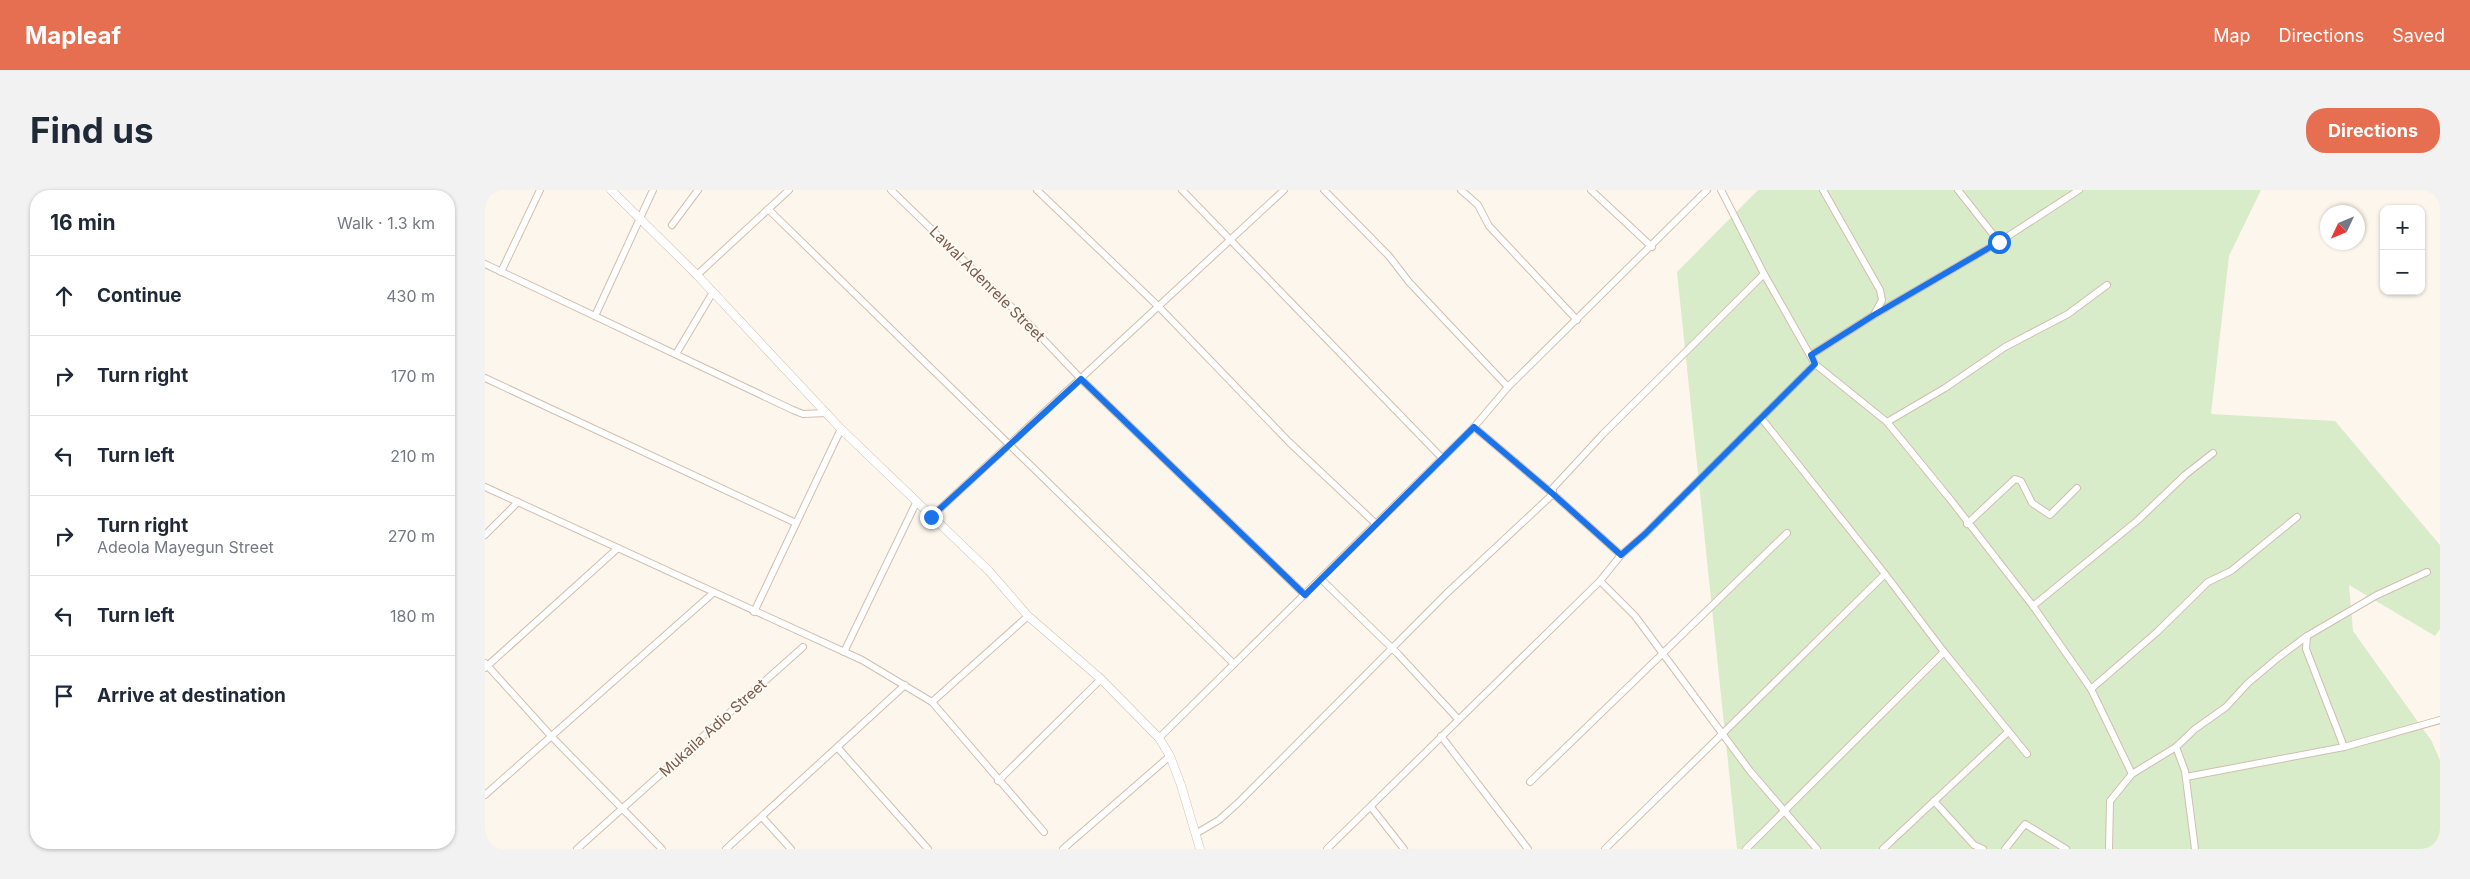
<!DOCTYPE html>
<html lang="en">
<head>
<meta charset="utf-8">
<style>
	body { margin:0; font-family:Inter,sans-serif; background:#f2f2f3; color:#1f2937 }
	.controls { position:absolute; right:15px; top:15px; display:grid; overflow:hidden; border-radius:10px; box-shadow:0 1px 4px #0004 }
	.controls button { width:45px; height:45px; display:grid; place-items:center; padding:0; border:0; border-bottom:1px solid #e0e1e3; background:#fff; color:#1f2937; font:25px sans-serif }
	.compass { position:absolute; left:1835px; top:15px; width:45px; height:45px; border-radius:50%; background:#fff; box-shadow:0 1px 4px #0004; rotate:226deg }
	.stop { position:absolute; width:15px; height:15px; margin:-11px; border:4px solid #1a73e8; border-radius:50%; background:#fff }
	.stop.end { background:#1a73e8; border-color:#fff; box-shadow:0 1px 5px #0008 }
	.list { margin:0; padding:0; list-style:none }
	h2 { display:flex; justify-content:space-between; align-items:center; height:65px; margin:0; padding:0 20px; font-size:21px }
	h2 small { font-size:16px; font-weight:400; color:#747a83 }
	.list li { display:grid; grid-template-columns:32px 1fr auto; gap:15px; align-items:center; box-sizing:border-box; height:80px; padding:0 20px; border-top:1px solid #e0e1e3 }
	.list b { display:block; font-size:19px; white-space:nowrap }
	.list p { margin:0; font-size:16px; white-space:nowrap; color:#747a83 }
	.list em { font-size:16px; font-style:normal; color:#747a83 }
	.icon { flex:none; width:28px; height:28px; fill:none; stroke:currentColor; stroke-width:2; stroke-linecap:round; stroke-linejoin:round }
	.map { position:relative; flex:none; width:1955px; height:659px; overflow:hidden; border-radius:20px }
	header { display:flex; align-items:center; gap:30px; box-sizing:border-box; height:70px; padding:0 25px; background:#e76f51; color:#fff }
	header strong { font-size:24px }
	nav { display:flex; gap:28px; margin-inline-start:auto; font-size:18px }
	.intro { display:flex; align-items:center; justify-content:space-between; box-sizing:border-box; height:120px; padding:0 30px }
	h1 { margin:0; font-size:35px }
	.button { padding:12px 22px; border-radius:20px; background:#e76f51; color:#fff; font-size:18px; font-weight:700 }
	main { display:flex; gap:30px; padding:0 30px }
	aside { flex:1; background:#fff; border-radius:20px; box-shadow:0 1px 4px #0004 }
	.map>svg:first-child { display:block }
	.green { fill:#d8ecc9 }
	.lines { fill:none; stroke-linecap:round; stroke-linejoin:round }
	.minor-casing { stroke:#d1beb0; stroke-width:8 }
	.tertiary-casing { stroke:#d1beb0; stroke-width:9 }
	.minor { stroke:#fff; stroke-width:6 }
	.tertiary { stroke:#fff; stroke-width:8 }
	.route { stroke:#1a73e8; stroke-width:6 }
	.labels { text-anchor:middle; stroke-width:4; stroke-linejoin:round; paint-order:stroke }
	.street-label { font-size:15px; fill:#7a5c4d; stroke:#fffaf3 }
</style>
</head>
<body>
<header>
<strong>Mapleaf</strong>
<nav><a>Map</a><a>Directions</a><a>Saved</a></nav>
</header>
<div class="intro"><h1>Find us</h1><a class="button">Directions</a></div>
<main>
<aside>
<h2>16 min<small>Walk · 1.3 km</small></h2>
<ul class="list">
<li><svg class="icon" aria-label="ahead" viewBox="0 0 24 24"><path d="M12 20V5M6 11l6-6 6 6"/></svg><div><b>Continue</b></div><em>430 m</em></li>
<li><svg class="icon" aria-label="right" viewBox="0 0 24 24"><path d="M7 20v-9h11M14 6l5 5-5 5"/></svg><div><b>Turn right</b></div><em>170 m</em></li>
<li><svg class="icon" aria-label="left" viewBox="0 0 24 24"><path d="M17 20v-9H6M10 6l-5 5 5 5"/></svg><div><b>Turn left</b></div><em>210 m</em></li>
<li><svg class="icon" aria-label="right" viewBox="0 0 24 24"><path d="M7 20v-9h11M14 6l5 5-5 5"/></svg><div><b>Turn right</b><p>Adeola Mayegun Street</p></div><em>270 m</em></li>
<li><svg class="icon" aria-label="left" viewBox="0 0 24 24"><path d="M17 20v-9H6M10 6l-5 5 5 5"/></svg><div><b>Turn left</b></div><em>180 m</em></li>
<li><svg class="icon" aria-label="arrive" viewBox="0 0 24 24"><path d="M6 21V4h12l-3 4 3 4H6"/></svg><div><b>Arrive at destination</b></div></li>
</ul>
</aside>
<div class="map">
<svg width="1955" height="659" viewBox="0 0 1955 659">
	<rect width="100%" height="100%" fill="#fdf6ec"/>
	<path class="green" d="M 1273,0 L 1776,0 L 1744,66 L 1726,224 L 1850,231 L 1955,355 L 1955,439 L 1950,446 L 1864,395 L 1868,441 L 1946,550 L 1955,570 L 1955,659 L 1252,659 L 1192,82 Z"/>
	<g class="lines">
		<defs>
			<g id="minor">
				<path d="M 406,0 L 542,132 L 596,189 L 820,405"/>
				<path d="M 552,0 L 674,117 L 804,252 L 890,333"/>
				<path d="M 697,0 L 957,268"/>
				<path d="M 839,0 L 904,66 L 924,92 L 1023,197"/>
				<path d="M 976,0 L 993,15 L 1004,36 L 1092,130"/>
				<path d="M 1106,0 L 1167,57"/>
				<path d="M 1236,0 L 1279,84 L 1330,174 L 1402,232 L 1465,309 L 1548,416 L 1606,499 L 1647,584"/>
				<path d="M 1338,0 L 1395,100 L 1397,110 L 1390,123"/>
				<path d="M 1473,0 L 1514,52"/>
				<path d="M 283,19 L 749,474"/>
				<path d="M 187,35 L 213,0"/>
				<path d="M 0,74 L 308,220 L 318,224 L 342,223"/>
				<path d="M 16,82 L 55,0"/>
				<path d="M 212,85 L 304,0"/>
				<path d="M 110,126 L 168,0"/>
				<path d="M 191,164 L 228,102"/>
				<path d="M 1326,165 L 1389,125 L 1514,52 L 1594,0"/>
				<path d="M 0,188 L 311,333"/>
				<path d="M 1277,229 L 1400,384 L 1459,462 L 1542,564"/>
				<path d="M 1402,232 L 1460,198 L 1520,157 L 1583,124 L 1622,95"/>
				<path d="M 989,237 L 1068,304 L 1136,365"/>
				<path d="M 0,297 L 377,470 L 447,512 L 559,642"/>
				<path d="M 446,327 L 799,0"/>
				<path d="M 1482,334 L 1530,289 L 1536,291 L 1547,313 L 1565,325 L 1592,298"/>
				<path d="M 0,345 L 33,312"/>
				<path d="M 836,389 L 913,464 L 973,529"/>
				<path d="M 1115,391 L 1150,426 L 1265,581 L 1332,659"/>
				<path d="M 1548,416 L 1653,330 L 1700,285 L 1728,263"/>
				<path d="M 269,422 L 356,239"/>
				<path d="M 359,462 L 431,313"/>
				<path d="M 0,473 L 67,547 L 177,659"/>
				<path d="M 0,478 L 133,358"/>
				<path d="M 1606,499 L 1672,442 L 1723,392 L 1746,381 L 1812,327"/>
				<path d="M 447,512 L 543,426"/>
				<path d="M 956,546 L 1043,659"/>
				<path d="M 674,548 L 989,237 L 1023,197 L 1222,0"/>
				<path d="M 1691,557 L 1700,581 L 1710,659"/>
				<path d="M 1859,557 L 1821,459 L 1822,446 L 1892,405 L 1942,382"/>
				<path d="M 353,558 L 443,659"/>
				<path d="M 1701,587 L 1859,557 L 1955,530"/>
				<path d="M 513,591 L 616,489"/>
				<path d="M 1045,592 L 1302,343"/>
				<path d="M 0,605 L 228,403"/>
				<path d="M 1449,611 L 1489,655 L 1498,659"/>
				<path d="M 886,617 L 919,659"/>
				<path d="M 277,627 L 306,659"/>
				<path d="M 712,643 L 734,630 L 754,612 L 962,403 L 1068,304 L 1068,298 L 1118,244 L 1279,84"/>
				<path d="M 92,659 L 318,457"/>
				<path d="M 241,659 L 420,495"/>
				<path d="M 578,659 L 685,566"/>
				<path d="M 842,659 L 1115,391 L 1136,365 L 1160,344 L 1330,174"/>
				<path d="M 1120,659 L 1400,384"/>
				<path d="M 1261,659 L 1459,462"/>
				<path d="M 1398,659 L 1523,542"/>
				<path d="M 1520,659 L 1540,634 L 1581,659"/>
				<path d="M 1624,659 L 1625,611 L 1647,584 L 1691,557 L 1710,539 L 1741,517 L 1763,493 L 1794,467 L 1822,446"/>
			</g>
			<path id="tertiary" d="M 126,0 L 212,85 L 356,239 L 504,381 L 543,426 L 616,489 L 674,548 L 685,566 L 696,595 L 715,659"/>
		</defs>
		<use href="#minor" class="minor-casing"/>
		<use href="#tertiary" class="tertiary-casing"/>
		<use href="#minor" class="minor"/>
		<use href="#tertiary" class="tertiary"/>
	</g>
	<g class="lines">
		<path class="route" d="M 446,327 L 596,189 L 820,405 L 989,237 L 1068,304 L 1136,365 L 1160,344 L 1330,174 L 1326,165 L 1389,125 L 1514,52"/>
	</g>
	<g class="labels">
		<g class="street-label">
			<text transform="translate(502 94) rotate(45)" y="5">Lawal Adenrele Street</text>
			<text transform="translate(228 538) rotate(-42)" y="5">Mukaila Adio Street</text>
		</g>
	</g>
</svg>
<div class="controls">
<button>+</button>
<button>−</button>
</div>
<svg class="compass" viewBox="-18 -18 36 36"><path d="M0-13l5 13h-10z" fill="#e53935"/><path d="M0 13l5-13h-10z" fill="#747a83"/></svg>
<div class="stop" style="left:1514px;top:52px"></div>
<div class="stop end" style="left:446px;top:327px"></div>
</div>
</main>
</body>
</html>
